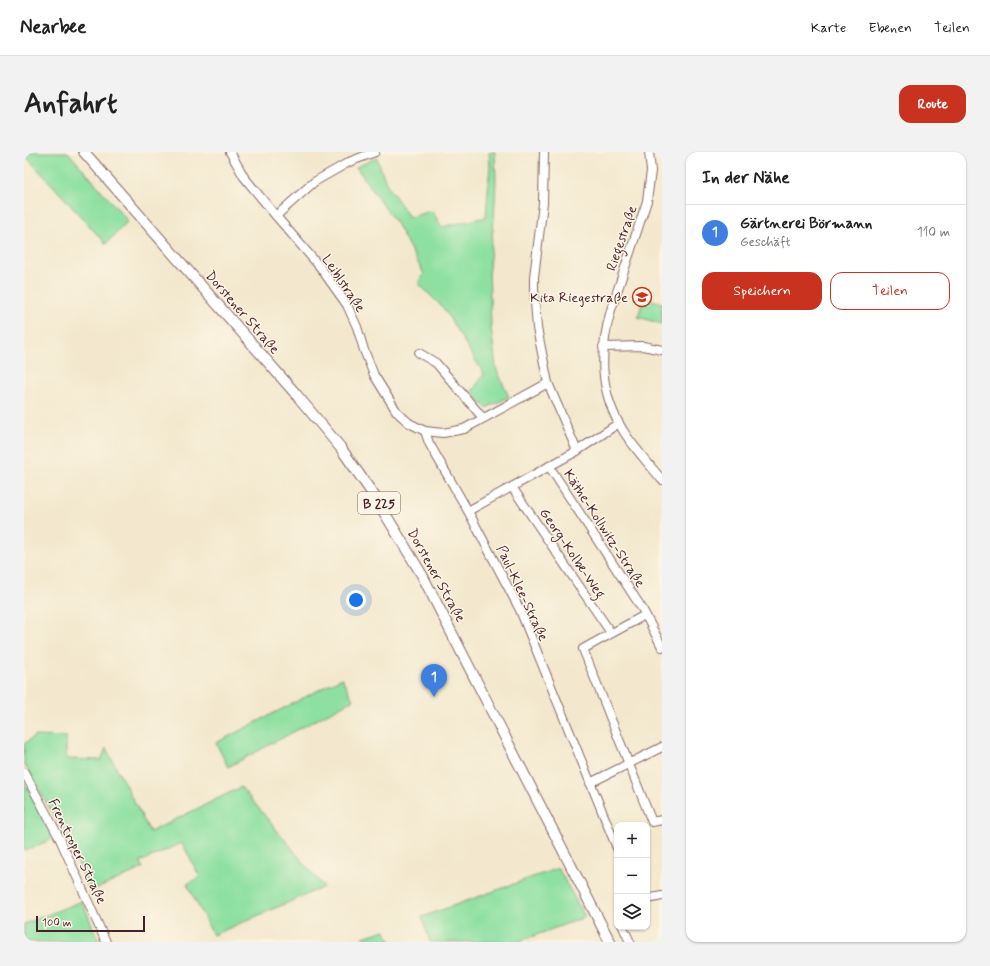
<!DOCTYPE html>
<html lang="de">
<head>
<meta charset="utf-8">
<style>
	body { margin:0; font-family:Mynerve,sans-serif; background:#f2f2f2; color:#222 }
	.controls { position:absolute; right:12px; bottom:12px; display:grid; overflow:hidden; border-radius:8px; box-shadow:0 1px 3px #0004 }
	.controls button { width:36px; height:36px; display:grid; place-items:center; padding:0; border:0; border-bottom:1px solid #e0e0e0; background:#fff; color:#222; font:20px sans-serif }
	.scale { position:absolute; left:12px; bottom:10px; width:109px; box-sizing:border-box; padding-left:4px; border:2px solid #4a1f2b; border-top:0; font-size:11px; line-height:14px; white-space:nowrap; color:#4a1f2b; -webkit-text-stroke:3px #fcf5e5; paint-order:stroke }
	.you { position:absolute; left:332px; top:448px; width:14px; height:14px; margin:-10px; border:3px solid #fff; border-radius:50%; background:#1a73e8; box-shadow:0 0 0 6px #1a73e833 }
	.badge { display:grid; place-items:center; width:26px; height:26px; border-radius:50%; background:#c8321e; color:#fff; font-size:13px; font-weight:700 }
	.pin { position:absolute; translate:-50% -33px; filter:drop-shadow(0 1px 2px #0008) }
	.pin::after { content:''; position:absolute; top:21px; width:14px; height:12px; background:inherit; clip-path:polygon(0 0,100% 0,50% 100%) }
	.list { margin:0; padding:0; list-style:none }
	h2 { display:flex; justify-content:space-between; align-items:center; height:52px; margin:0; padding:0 16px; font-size:17px }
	h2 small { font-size:13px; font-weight:400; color:#767676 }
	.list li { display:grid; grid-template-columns:26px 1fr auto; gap:12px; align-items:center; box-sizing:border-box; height:56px; padding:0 16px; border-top:1px solid #e0e0e0 }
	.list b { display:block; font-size:15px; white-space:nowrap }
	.list p { margin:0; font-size:13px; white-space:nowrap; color:#767676 }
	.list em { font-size:13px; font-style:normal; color:#767676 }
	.actions { display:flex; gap:8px; padding:12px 16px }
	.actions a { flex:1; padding:9px 0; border:1px solid #c8321e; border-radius:12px; text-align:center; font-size:14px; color:#c8321e }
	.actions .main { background:#c8321e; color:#fff }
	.icon { flex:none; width:22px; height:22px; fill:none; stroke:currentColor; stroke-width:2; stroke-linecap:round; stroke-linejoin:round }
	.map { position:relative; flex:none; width:638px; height:790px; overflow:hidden; border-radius:12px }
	header { display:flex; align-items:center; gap:24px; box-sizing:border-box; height:56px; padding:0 20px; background:#fff; border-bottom:1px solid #e0e0e0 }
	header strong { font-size:19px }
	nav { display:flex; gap:22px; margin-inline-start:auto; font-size:14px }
	.intro { display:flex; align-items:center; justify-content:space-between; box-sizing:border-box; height:96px; padding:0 24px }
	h1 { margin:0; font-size:28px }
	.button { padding:10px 18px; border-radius:12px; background:#c8321e; color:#fff; font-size:14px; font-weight:700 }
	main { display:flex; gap:24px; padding:0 24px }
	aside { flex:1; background:#fff; border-radius:12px; box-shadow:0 1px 3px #0004 }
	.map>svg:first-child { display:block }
	.green { fill:#8de0a1; stroke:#6c8066 }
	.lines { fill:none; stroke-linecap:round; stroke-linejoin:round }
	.minor-casing { stroke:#856564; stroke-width:10 }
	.major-casing { stroke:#856564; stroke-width:12 }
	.minor { stroke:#fff; stroke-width:8 }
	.major { stroke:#fff; stroke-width:10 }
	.labels { text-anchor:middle; stroke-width:3; stroke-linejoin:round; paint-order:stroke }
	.shield { fill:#fcf5e5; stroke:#7f5f63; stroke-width:1 }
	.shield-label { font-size:13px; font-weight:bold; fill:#4a1f2b }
	.street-label { font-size:14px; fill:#4a1f2b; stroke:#fcf5e5 }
	.poi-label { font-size:14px; fill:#4a1f2b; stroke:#fcf5e5; text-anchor:end }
</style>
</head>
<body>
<header>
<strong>Nearbee</strong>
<nav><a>Karte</a><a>Ebenen</a><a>Teilen</a></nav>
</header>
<div class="intro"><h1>Anfahrt</h1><a class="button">Route</a></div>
<main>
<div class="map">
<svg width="638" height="790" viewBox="0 0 638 790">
	<rect width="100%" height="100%" fill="#fcf5e5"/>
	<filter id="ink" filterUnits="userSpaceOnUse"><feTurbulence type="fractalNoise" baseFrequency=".025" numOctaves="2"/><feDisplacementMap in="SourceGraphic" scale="8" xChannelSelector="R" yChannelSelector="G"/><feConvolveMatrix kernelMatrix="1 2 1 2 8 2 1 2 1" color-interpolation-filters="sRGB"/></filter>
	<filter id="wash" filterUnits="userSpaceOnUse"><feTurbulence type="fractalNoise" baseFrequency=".012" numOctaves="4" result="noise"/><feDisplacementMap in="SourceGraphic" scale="16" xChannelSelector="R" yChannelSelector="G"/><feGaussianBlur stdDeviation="0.9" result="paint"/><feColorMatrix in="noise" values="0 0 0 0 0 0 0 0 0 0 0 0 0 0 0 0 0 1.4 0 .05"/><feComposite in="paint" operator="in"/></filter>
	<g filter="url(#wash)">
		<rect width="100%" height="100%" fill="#f3e8cd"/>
		<g class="green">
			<path d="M 0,0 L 44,0 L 104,69 L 82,92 L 0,2 Z"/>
			<path d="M 465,0 L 471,0 L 472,29 L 470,67 L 465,115 L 467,175 L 472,216 L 485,245 L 462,256 L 448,240 L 460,222 L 420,157 L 394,131 L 400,122 L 373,73 L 332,15 L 353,6 L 362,31 L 385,65 L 408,59 L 418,75 L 462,65 L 466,13 Z"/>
			<path d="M 622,146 L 638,151 L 638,172 L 614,165 L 619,148 Z"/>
			<path d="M 318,526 L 329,548 L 204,615 L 192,591 Z"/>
			<path d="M 11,584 L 42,585 L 42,607 L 77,608 L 82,596 L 126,680 L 217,635 L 300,735 L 189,783 L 163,732 L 176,725 L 158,691 L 116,710 L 119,716 L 66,740 L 47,694 L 0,611 L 0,592 Z"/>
			<path d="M 0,630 L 30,684 L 24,689 L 0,699 Z"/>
			<path d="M 534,716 L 561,765 L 493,790 L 406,790 L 398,765 Z"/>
			<path d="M 58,749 L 75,790 L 0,790 L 0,772 Z"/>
			<path d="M 361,778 L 367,790 L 346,790 L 339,785 Z"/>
		</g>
	</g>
	<g filter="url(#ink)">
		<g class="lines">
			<defs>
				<g id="minor">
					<path d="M 206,0 L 220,25 L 252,64 L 296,115 L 323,153 L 333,175 L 340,198 L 350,223 L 373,260 L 385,271 L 401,279 L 419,281 L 440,277 L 524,231"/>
					<path d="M 520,0 L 519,51 L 510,125 L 510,136 L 513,176 L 524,231 L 553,299"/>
					<path d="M 625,0 L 627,19 L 623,49 L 587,158 C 575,201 575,241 600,280 C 611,297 625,312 638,328"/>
					<path d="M 252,64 L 290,30 L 325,10 L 351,0"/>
					<path d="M 579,195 L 619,194 L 638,198"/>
					<path d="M 395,201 L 412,211 L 459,266"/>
					<path d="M 401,279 L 405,291 L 444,359"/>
					<path d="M 525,314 L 619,458 L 638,495"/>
					<path d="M 488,335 L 587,481"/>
					<path d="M 621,463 L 559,497 L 628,670 L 638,668"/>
					<path d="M 0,620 L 36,687 L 82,790"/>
					<path d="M 566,631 L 638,595"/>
					<path d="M 593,696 L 496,458 L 444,359 L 553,299 L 595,271"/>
					<path d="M 623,747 L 638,744"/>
					<path d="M 599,775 L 606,790"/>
				</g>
				<path id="major" d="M 60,0 L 271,241 L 316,295 L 351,345 L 398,423 L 586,790"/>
			</defs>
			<use href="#minor" class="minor-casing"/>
			<use href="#major" class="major-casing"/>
			<use href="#minor" class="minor"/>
			<use href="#major" class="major"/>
		</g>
	</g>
	<defs>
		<symbol id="school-ring" viewBox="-11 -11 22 22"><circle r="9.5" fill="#fcf5e5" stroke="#c8321e" stroke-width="1.5"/><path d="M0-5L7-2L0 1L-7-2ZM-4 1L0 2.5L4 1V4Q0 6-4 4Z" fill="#c8321e"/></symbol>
	</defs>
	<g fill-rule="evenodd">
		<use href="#school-ring" x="607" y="134" width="22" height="22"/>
	</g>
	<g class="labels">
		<rect class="shield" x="334" y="340" width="42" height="22" rx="3"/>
		<g class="shield-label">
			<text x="355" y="356">B 225</text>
		</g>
		<g class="street-label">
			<text transform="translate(597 86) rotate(-71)" y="5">Riegestraße</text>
			<text transform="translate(320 131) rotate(56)" y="5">Leiblstraße</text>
			<text transform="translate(219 160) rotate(49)" y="5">Dorstener Straße</text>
			<text transform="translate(581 376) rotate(57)" y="5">Käthe-Kollwitz-Straße</text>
			<text transform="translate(549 401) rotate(56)" y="5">Georg-Kolbe-Weg</text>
			<text transform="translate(413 423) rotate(61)" y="5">Dorstener Straße</text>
			<text transform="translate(499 441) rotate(65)" y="5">Paul-Klee-Straße</text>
			<text transform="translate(54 699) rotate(64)" y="5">Frentroper Straße</text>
		</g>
		<g class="poi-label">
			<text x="604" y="150">Kita Riegestraße</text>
		</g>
	</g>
</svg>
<div class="controls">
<button>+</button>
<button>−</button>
<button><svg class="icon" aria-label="layers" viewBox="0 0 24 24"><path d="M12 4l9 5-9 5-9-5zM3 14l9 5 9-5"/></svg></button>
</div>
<div class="scale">100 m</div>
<div class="you"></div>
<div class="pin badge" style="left:410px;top:545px;background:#3f7fe0">1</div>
</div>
<aside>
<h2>In der Nähe<small></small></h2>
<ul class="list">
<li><span class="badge" style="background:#3f7fe0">1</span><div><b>Gärtnerei Börmann</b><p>Geschäft</p></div><em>110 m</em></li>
</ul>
<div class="actions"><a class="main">Speichern</a><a>Teilen</a></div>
</aside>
</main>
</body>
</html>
